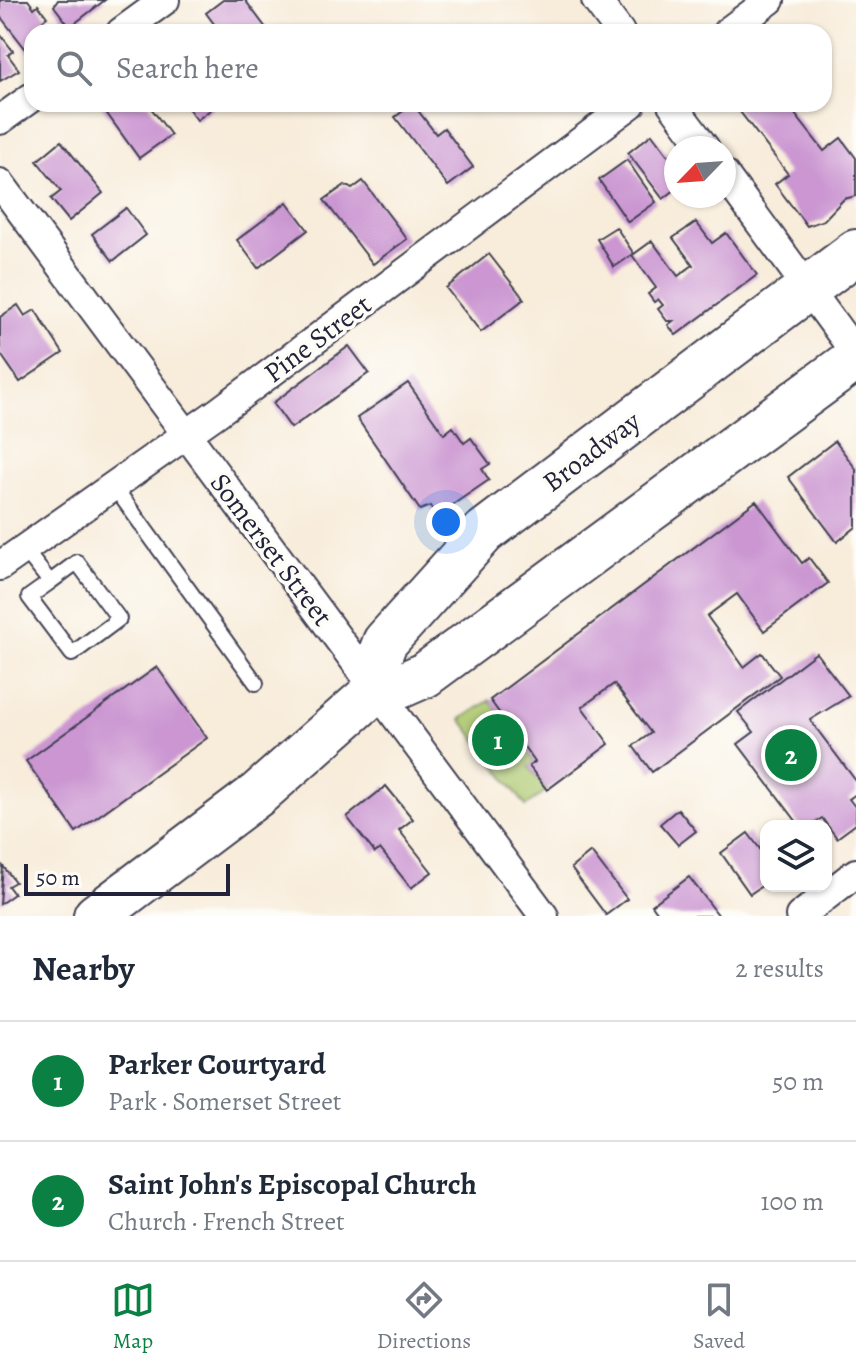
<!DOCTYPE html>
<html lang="en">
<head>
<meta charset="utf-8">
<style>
	body { margin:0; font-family:Alegreya,serif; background:#f6f6f7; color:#1f2937 }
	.controls { position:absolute; right:24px; bottom:24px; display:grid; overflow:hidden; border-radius:16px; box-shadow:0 2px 6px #0004 }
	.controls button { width:72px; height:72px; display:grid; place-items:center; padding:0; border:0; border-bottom:2px solid #e0e1e3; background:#fff; color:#1f2937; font:40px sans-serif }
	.compass { position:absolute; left:664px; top:136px; width:72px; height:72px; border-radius:50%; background:#fff; box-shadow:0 2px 6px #0004; rotate:245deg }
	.scale { position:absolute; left:24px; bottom:20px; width:206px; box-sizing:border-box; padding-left:8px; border:4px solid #22223b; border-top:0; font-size:22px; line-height:28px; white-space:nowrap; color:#22223b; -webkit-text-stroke:6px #fdfcf7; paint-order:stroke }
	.you { position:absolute; left:446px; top:522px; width:28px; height:28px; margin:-20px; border:6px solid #fff; border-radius:50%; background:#1a73e8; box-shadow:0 0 0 12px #1a73e833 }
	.badge { display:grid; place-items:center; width:52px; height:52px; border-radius:50%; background:#0b8043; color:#fff; font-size:26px; font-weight:700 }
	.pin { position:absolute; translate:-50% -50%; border:4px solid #fff; box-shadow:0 2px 8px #0006 }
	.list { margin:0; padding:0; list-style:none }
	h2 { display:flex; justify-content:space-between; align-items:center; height:104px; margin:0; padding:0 32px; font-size:34px }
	h2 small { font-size:26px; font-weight:400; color:#747a83 }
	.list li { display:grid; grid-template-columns:52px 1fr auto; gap:24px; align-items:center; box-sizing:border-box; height:120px; padding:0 32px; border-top:2px solid #e0e1e3 }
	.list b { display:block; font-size:30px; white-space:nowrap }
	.list p { margin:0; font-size:26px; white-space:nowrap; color:#747a83 }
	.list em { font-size:26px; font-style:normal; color:#747a83 }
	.icon { flex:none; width:44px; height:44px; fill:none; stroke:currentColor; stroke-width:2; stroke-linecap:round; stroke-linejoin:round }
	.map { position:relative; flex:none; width:856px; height:916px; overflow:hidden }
	.search { position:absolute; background:#fff; box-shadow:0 2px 6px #0004; left:24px; right:24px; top:24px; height:88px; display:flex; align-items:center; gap:20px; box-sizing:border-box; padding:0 28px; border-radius:24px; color:#747a83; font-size:30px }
	.sheet { height:344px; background:#fff }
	nav { display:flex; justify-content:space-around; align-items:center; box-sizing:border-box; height:112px; border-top:2px solid #e0e1e3; background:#fff; font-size:22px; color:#747a83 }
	nav a { display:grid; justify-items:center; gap:4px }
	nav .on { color:#0b8043 }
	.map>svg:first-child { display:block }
	.green { fill:#adc96f; stroke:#687655; stroke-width:2 }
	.building { fill:#cb96d2 }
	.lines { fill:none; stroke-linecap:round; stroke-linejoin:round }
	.lane-casing { stroke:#424053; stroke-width:18 }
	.street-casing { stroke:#424053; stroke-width:32 }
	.primary-casing { stroke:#424053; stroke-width:48 }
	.lane { stroke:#fff; stroke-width:14 }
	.street { stroke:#fff; stroke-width:28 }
	.primary { stroke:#fff; stroke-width:44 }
	.labels { text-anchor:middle; stroke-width:7; stroke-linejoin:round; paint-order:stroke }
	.street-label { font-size:28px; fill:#22223b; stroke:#fdfcf7 }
</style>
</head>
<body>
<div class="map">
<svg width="856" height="916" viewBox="0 0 856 916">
	<rect width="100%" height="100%" fill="#fdfcf7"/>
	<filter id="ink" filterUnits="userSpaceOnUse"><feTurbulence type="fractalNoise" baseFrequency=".0125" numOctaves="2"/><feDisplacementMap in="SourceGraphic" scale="16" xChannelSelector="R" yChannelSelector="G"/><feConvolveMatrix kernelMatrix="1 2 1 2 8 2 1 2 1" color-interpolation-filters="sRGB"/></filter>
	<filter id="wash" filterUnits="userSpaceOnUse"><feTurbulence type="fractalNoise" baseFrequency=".006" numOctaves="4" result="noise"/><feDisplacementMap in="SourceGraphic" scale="32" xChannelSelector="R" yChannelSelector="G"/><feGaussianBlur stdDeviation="1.8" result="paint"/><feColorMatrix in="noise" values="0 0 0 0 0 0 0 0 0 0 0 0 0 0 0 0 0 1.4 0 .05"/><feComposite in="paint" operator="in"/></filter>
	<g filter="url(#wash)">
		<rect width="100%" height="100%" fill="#f8ecda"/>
		<path class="green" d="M 490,700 L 535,762 L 529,767 L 547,790 L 526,806 L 461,719 Z"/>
		<g id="blocks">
			<g class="building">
				<path d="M 0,0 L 28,0 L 34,8 L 38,5 L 47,17 L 43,20 L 53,32 L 32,32 L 32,57 L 0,16 Z"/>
				<path d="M 58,0 L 105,0 L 70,27 L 54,6 Z"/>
				<path d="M 223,0 L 245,0 L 269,32 L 220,32 L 206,13 Z"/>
				<path d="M 0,34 L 13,51 L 8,55 L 19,70 L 0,81 Z"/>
				<path d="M 100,104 L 148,104 L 171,135 L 139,158 Z"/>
				<path d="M 185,104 L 218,104 L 197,120 Z"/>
				<path d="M 413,104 L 436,134 L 444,128 L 473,167 L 448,186 L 395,117 Z"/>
				<path d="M 734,104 L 787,104 L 824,151 L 841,138 L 856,158 L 856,196 L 844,199 L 824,220 L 807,226 L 775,184 L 788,174 Z"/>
				<path d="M 652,134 L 676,166 L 676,189 L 663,199 L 628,153 Z"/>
				<path d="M 61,141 L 103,193 L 69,221 L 51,199 L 61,191 L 37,161 Z"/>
				<path d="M 627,160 L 656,202 L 628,222 L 599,180 Z"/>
				<path d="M 363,181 L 407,239 L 373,264 L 324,200 L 345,185 L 352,189 Z"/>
				<path d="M 287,202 L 308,230 L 258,268 L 237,240 Z"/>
				<path d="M 126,208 L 146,235 L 113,261 L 92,234 Z"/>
				<path d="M 696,222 L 712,243 L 726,233 L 757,275 L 676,335 L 668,325 L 673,321 L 667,321 L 658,309 L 663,305 L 658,299 L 654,302 L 648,294 L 656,288 L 632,255 L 614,267 L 597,239 L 616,227 L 634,254 L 652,241 L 678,276 L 693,265 L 673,238 Z"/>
				<path d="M 489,254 L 524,299 L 481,332 L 446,288 Z"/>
				<path d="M 18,305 L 25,316 L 35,310 L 63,353 L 20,382 L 0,353 L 0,317 Z"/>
				<path d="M 349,346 L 369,373 L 291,428 L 273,403 Z"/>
				<path d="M 408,383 L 444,434 L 453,427 L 464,443 L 471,438 L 490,464 L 482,469 L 489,480 L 436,516 L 430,506 L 420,510 L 357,418 Z"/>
				<path d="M 835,441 L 856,469 L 856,527 L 837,542 L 788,477 Z"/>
				<path d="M 756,501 L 802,563 L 809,558 L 828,583 L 764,631 L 737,594 L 707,616 L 744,667 L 762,653 L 780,676 L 652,772 L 633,746 L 651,733 L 614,684 L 582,707 L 609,744 L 547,790 L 529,766 L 535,762 L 490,700 Z"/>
				<path d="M 816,653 L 849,696 L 810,720 L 856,781 L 856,794 L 849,799 L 856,808 L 856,824 L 837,838 L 822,818 L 810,826 L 800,826 L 738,744 L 754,732 L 738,712 Z"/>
				<path d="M 157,667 L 207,738 L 76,832 L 26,761 Z"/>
				<path d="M 386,786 L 413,819 L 399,830 L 432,872 L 411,888 L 380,849 L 375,853 L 347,817 Z"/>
				<path d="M 678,809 L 696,831 L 678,845 L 660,824 Z"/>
				<path d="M 748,833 L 766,857 L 766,883 L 750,894 L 721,853 Z"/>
				<path d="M 591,852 L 627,899 L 606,915 L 571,868 Z"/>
				<path d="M 3,866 L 15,882 L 8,886 L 14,894 L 0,904 Z"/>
				<path d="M 689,877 L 719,916 L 660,916 L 652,905 Z"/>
			</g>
		</g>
	</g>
	<g filter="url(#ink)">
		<use href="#blocks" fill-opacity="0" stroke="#424053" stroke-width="2"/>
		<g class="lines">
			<defs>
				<g id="lane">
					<path d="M 113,485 L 256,683"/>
					<path d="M 24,549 L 50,582 L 77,562 L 119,619 L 72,654 L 29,597 L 50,582"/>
				</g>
				<g id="street">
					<path d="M 596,0 L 620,32"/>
					<path d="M 121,32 L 165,0"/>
					<path d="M 727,32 L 770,0"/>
					<path d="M 672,104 L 705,148"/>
					<path d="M 0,120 L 32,97"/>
					<path d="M 724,174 L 856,354"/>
					<path d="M 0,183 L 544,916"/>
					<path d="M 0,566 L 217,413 L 631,104"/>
					<path d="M 800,916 L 856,873"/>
				</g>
				<g id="primary">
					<path d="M 376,690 L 377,663 L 385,642 L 484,532 L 856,252"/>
					<path d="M 96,916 L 258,794 L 376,690 L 400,686 L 425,675 L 856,358"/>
				</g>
			</defs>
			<use href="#lane" class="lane-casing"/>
			<use href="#street" class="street-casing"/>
			<use href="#primary" class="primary-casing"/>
			<use href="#lane" class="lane"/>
			<use href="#street" class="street"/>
			<use href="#primary" class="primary"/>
		</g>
	</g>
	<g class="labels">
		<g class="street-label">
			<text transform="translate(317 338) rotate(-37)" y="10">Pine Street</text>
			<text transform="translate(591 451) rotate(-37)" y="10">Broadway</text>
			<text transform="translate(272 549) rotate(53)" y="10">Somerset Street</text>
		</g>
	</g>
</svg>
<div class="controls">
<button><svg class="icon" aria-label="layers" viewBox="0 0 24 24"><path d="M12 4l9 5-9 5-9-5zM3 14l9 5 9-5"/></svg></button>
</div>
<svg class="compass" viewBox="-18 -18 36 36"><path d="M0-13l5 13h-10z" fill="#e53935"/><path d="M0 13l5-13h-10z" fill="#747a83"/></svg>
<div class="scale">50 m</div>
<div class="you"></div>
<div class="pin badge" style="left:498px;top:740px">1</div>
<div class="pin badge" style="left:791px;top:755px">2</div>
<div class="search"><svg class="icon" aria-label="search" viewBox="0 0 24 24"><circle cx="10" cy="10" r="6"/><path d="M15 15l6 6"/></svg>Search here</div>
</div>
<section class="sheet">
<h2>Nearby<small>2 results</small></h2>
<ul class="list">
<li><span class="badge">1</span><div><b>Parker Courtyard</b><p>Park · Somerset Street</p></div><em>50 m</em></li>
<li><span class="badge">2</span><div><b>Saint John's Episcopal Church</b><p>Church · French Street</p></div><em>100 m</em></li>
</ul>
</section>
<nav>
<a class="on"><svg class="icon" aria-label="map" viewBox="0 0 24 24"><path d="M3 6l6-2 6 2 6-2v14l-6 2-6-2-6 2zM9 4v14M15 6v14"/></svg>Map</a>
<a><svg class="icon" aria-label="directions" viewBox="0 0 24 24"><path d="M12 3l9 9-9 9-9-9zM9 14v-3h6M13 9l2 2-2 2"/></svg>Directions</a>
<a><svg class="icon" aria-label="saved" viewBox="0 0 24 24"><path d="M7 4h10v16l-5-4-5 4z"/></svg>Saved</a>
</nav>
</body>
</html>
